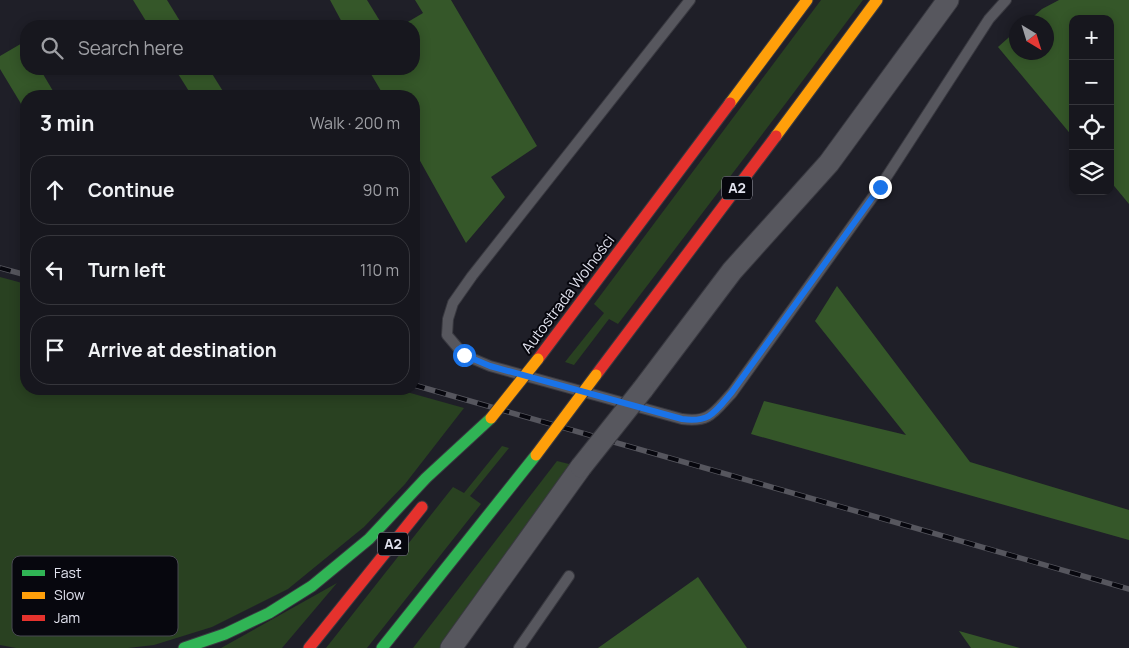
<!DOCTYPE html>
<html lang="en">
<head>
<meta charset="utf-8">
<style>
	body { margin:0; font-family:Manrope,sans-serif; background:#202027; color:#f1f3f6 }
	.controls { position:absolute; right:15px; top:15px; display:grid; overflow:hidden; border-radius:10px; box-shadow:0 2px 12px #0003 }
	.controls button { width:45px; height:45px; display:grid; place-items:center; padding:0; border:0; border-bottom:1px solid #36363c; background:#17171e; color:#f1f3f6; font:25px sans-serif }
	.compass { position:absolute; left:1009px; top:15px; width:45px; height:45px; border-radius:50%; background:#17171e; box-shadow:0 2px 12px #0003; rotate:142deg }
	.stop { position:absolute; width:15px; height:15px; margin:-11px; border:4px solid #1a73e8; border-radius:50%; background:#fff }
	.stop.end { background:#1a73e8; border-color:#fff; box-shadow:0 1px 5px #0008 }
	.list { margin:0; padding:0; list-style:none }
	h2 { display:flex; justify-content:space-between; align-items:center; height:65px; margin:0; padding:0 20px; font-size:21px }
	h2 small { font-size:16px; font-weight:400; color:#9e9fa4 }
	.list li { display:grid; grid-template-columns:32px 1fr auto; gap:15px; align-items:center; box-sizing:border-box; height:70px; margin:0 10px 10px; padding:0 10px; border:1px solid #36363c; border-radius:20px }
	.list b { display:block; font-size:19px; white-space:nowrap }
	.list em { font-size:16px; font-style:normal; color:#9e9fa4 }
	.icon { flex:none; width:28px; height:28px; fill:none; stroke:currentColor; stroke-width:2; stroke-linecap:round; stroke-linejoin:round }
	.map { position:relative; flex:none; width:1129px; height:648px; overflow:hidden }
	.search { position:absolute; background:#17171e; box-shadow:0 2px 12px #0003; left:20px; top:20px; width:400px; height:55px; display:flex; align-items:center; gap:12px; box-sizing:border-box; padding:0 18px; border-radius:20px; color:#9e9fa4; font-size:19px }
	.panel { position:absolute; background:#17171e; box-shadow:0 2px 12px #0003; left:20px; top:90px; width:400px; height:305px; border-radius:20px }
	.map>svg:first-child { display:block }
	.green { fill:#294121 }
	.forest { fill:#355729 }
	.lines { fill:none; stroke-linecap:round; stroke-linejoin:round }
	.lane-casing { stroke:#393940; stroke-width:12 }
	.street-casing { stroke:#393940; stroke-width:23 }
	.fast-casing { stroke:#393940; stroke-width:13 }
	.slow-casing { stroke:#393940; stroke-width:13 }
	.jam-casing { stroke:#393940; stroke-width:13 }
	.lane { stroke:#57575e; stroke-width:10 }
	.street { stroke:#57575e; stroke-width:21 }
	.fast { stroke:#30b455; stroke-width:11 }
	.slow { stroke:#ff9f0a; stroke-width:11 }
	.jam { stroke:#e5322d; stroke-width:11 }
	.rail-casing { stroke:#56565e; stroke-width:5.5 }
	.rail { stroke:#07070e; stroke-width:4; stroke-dasharray:11; stroke-linecap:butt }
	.street-bridge-casing { stroke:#393940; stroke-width:23; stroke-linecap:butt }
	.slow-bridge-casing { stroke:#393940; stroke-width:13; stroke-linecap:butt }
	.street-bridge { stroke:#57575e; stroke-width:21 }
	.slow-bridge { stroke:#ff9f0a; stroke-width:11 }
	.route { stroke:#1a73e8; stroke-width:6 }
	.labels { text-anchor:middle; stroke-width:4; stroke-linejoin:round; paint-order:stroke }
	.shield { fill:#07070e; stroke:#a0a1ac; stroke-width:1 }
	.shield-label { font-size:14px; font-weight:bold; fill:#e2e3ef }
	.street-label { font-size:15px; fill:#e2e3ef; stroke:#07070e }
	.key { fill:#07070e; stroke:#494952; stroke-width:1 }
	.key-label { font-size:14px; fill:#e2e3ef }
</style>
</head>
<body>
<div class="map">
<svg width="1129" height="648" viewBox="0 0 1129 648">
	<rect width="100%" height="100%" fill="#1f1f28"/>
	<g class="green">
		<path d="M 821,0 L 863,0 L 786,103 L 618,324 L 609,319 L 574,365 L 565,362 L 604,313 L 594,304 Z"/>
		<path d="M 0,277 L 26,284 L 26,389 L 396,389 L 464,408 L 405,484 L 364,527 L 288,589 L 212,627 L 154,645 L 128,648 L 16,648 L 0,645 Z"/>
		<path d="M 502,446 L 509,448 L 470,496 L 481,504 L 367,648 L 326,648 L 453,487 L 464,493 Z"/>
		<path d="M 557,461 L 573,465 L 441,648 L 413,648 Z"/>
		<path d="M 337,583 L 282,648 L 221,648 Z"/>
	</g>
	<g class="forest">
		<path d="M 133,0 L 167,0 L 183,26 L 149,26 Z"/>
		<path d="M 330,0 L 367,0 L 383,26 L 344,26 Z"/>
		<path d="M 415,0 L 451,0 L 537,146 L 491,177 L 505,197 L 466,243 L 414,150 L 414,96 L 384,96 L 368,69 L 414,69 L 414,26 L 401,26 L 423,13 Z"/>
		<path d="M 1059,0 L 1129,0 L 1129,204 L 1110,181 L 1110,19 L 1073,19 L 1073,137 L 998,47 L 1016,31 L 1016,52 L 1046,52 L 1046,22 L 1027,22 L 1042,9 Z"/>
		<path d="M 24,42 L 26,46 L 26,69 L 40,69 L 56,96 L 26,96 L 26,112 L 0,69 L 0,56 Z"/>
		<path d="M 175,69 L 209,69 L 226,96 L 192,96 Z"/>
		<path d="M 837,286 L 970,462 L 1129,510 L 1129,540 L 751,434 L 764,401 L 906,435 L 815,321 Z"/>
		<path d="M 698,577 L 747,648 L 598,648 Z"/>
		<path d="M 959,631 L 1020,648 L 971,648 Z"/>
	</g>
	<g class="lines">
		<defs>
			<g id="lane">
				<path d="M 690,0 L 472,276 L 453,303 L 448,319 L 447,335 L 464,355 L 490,366 L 682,419 C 710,423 714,412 732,393 L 880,187 L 989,19 L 1006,0"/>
				<path d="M 519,648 L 569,576"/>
			</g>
			<g id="street">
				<path d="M 643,389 L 732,271 L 829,163 L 948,0"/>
				<path d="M 451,648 L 581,467"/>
			</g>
			<g id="fast">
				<path d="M 184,648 L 225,634 L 269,613 L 312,586 L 369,539 L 426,478 L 491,418"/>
				<path d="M 382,648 L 536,455"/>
			</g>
			<g id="slow">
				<path d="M 730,103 L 807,0"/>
				<path d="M 776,136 L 877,0"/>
			</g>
			<g id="jam">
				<path d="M 538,359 L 730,103"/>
				<path d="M 596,375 L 776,136"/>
				<path d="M 309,648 L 422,507"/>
			</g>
		</defs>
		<use href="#lane" class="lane-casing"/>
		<use href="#street" class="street-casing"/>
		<use href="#fast" class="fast-casing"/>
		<use href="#slow" class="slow-casing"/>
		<use href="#jam" class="jam-casing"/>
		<use href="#lane" class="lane"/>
		<use href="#street" class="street"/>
		<use href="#fast" class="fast"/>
		<use href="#slow" class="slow"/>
		<use href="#jam" class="jam"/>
		<defs>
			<g id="rail">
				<path d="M 0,268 L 26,275"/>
				<path d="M 414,385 L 1129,589"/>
			</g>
		</defs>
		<use href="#rail" class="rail-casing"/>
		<use href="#rail" class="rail"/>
		<defs>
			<path id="street-bridge" d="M 581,467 L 643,389"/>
			<g id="slow-bridge">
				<path d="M 491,418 L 538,359"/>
				<path d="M 536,455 L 596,375"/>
			</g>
		</defs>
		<use href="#street-bridge" class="street-bridge-casing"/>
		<use href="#slow-bridge" class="slow-bridge-casing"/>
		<use href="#street-bridge" class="street-bridge"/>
		<use href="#slow-bridge" class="slow-bridge"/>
	</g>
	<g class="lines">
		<path class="route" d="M 464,355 L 490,366 L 682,419 C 710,423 715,412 732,392 L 880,187"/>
	</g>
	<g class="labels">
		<g class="shield">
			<rect x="722" y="176.5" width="30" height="23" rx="4"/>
			<rect x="378" y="532.5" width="30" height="23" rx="4"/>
		</g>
		<g class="shield-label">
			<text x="737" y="193">A2</text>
			<text x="393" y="549">A2</text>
		</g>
		<g class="street-label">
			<text transform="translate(568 294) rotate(-53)" y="5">Autostrada Wolności</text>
		</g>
	</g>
	<rect x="12" y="556" width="166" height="80" rx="8" class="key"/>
	<rect x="22" y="570" width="23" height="6" fill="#30b455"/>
	<rect x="22" y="592" width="23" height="7" fill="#ff9f0a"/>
	<rect x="22" y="615" width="23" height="6" fill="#e5322d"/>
	<g class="key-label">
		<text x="54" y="578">Fast</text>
		<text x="54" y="600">Slow</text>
		<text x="54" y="623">Jam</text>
	</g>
</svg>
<div class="controls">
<button>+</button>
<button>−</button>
<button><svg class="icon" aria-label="locate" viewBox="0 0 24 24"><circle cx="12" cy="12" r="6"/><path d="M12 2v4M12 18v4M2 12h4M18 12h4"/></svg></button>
<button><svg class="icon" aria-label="layers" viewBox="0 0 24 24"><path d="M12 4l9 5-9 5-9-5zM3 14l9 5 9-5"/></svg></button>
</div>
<svg class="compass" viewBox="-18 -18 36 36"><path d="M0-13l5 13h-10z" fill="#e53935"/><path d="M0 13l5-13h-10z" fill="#9e9fa4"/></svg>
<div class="stop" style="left:464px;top:355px"></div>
<div class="stop end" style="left:880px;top:187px"></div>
<div class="search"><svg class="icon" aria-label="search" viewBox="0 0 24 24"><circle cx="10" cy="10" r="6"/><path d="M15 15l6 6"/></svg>Search here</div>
<section class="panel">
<h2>3 min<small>Walk · 200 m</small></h2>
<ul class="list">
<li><svg class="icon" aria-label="ahead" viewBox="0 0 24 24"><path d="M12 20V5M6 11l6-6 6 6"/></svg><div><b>Continue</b></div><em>90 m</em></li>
<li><svg class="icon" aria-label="left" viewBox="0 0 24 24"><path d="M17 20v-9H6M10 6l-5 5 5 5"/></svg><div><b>Turn left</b></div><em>110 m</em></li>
<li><svg class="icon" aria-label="arrive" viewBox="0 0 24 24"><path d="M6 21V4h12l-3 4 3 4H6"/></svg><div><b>Arrive at destination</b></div></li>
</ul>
</section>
</div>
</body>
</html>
